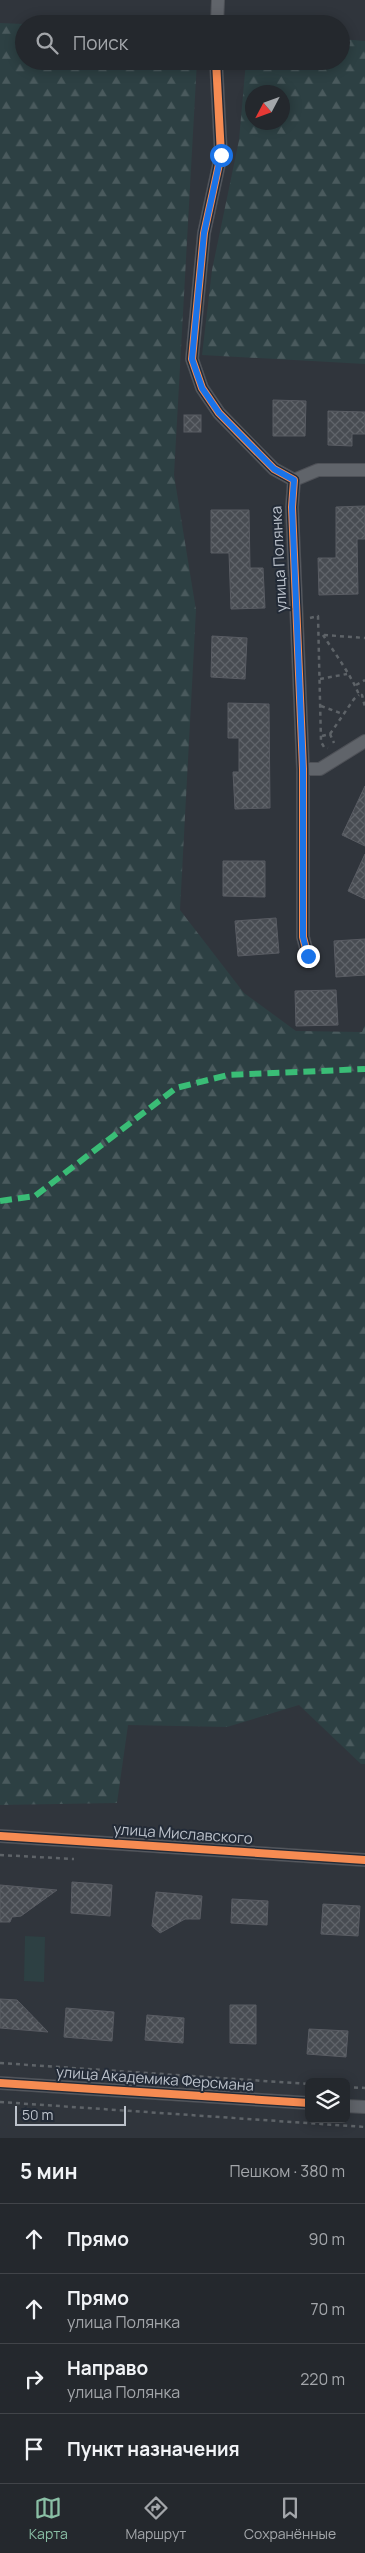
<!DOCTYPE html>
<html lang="ru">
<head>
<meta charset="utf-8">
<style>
	body { margin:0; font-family:Manrope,sans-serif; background:#2c3035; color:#f1f3f6 }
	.controls { position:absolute; right:15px; bottom:15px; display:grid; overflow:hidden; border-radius:8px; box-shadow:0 2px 12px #0003 }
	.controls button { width:45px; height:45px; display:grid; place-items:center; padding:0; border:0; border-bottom:1px solid #414449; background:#24282d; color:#f1f3f6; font:25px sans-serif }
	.compass { position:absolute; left:245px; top:85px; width:45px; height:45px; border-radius:50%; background:#24282d; box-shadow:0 2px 12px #0003; rotate:229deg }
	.scale { position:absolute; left:15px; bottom:12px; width:111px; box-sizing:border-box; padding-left:5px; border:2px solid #bcc2cb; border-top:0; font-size:14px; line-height:18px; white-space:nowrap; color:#bcc2cb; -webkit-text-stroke:4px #232b37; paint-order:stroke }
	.stop { position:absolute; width:15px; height:15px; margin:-11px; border:4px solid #1a73e8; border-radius:50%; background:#fff }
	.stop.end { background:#1a73e8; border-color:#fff; box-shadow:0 1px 5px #0008 }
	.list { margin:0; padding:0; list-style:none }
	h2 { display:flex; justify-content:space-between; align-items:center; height:65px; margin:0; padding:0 20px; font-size:21px }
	h2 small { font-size:16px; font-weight:400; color:#a3a6aa }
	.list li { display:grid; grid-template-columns:32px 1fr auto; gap:15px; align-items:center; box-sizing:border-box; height:70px; padding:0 20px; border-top:1px solid #414449 }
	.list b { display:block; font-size:19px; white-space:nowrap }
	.list p { margin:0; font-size:16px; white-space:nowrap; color:#a3a6aa }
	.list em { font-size:16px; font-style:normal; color:#a3a6aa }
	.icon { flex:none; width:28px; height:28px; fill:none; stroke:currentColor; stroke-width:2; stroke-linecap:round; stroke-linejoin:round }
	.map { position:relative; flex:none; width:365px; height:2138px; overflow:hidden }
	.search { position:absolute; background:#24282d; box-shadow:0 2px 12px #0003; left:15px; right:15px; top:15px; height:55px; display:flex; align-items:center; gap:12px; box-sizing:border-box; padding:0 18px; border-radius:28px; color:#a3a6aa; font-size:19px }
	.sheet { height:345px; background:#24282d }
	nav { display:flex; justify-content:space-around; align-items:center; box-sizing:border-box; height:70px; border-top:1px solid #414449; background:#24282d; font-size:14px; color:#a3a6aa }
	nav a { display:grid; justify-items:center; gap:2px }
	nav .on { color:#8abfa5 }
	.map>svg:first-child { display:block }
	.forest { fill:url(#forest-firs); fill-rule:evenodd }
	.park { fill:#2d4043 }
	.building { fill:url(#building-cross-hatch); stroke:#595c63 }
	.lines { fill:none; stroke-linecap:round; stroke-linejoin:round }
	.street-casing { stroke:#4e5157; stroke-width:14 }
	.path { stroke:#5e6368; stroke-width:2.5; stroke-dasharray:4 4; stroke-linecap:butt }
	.street { stroke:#60646a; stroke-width:12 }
	.quiet { stroke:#3abd76; stroke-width:6; stroke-dasharray:12 6; stroke-linecap:butt }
	.cycleway-casing { stroke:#232b37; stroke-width:11 }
	.cycleway { stroke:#f68b52; stroke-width:8 }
	.route { stroke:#1a73e8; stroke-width:6 }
	.labels { text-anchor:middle; stroke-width:4; stroke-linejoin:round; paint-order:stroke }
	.street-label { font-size:15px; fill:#bcc2cb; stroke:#232b37 }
</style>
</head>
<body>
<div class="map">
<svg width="365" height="2138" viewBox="0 0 365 2138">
	<defs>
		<pattern id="forest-firs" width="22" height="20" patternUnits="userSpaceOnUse" patternTransform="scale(1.25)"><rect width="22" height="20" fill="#2d4043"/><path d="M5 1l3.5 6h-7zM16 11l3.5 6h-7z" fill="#4a5a5d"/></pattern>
		<pattern id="building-cross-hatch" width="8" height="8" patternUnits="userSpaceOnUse" patternTransform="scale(1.25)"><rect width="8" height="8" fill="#484c52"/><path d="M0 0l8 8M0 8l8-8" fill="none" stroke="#60646a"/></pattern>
	</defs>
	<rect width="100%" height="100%" fill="#30353c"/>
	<g class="forest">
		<path d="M 0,23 L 24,24 L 24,61 L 197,61 L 174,475 L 196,610 L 180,910 L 244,993 L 296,1031 L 362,1032 L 365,1025 L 365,1764 L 361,1764 L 299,1705 L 227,1727 L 128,1725 L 117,1803 L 0,1805 Z"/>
		<path d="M 341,39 L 365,41 L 365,364 L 202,355 L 212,270 L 239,140 L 246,61 L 341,61 ZM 252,92 L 282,92 L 282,122 L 252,122 Z"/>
	</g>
	<path class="park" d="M 25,1936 L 45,1937 L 44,1982 L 24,1981 Z"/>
	<g class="building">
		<path d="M 273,400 L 306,401 L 305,436 L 273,436 Z"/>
		<path d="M 328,411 L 365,412 L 365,434 L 352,434 L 352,446 L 328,445 Z"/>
		<rect x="184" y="415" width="17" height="17"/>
		<path d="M 365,506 L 365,539 L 357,539 L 358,594 L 319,595 L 318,558 L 336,558 L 336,507 Z"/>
		<path d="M 211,510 L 249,510 L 250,568 L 263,568 L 265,608 L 231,609 L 229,553 L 211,553 Z"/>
		<path d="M 212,636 L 247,638 L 245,679 L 211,677 Z"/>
		<path d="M 228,703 L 269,704 L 270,808 L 235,809 L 233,772 L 239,772 L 239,738 L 228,738 Z"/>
		<path d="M 365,786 L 365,846 L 342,835 Z"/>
		<path d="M 365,854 L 365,899 L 348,891 Z"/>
		<path d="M 223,861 L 265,861 L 265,897 L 223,896 Z"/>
		<path d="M 276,918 L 279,953 L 238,956 L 235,921 Z"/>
		<path d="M 365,939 L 365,975 L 336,977 L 334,941 Z"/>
		<path d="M 336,990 L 338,1025 L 296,1026 L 295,991 Z"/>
		<path d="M 72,1882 L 112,1885 L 110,1916 L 71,1913 Z"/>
		<path d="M 0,1885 L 57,1890 L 21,1916 L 12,1917 L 10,1922 L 0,1922 Z"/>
		<path d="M 156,1892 L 202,1896 L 200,1919 L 185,1919 L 160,1933 L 152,1926 Z"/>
		<path d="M 232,1899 L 268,1901 L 267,1925 L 231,1923 Z"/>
		<path d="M 323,1904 L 360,1906 L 358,1936 L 321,1934 Z"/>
		<path d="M 0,1999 L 17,2000 L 48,2032 L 0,2028 Z"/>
		<path d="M 230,2005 L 256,2005 L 256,2044 L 230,2043 Z"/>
		<path d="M 66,2008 L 114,2012 L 112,2041 L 64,2037 Z"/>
		<path d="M 147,2015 L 184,2018 L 183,2043 L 145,2040 Z"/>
		<path d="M 309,2029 L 348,2031 L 346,2057 L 307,2054 Z"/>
	</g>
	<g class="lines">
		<defs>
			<g id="street">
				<path d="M 217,24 L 218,0"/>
				<path d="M 216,61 L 221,155 L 204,233 L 192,359 L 202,388 L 219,413 L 274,469 L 294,480 L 292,507 L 303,769 L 303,937 L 308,956"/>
				<path d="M 294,480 L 318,470 L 365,470"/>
				<path d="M 303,769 L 320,769 L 365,741"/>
				<path d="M 0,1836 L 365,1860"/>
				<path d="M 0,2083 L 309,2103"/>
				<path d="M 346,2106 L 365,2107"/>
			</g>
		</defs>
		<use href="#street" class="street-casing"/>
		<g class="path">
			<path d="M 310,618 L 318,616 L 321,742 L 324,747 L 328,748"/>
			<path d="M 323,635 C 334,652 353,678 359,695 L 362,695 L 365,707"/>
			<path d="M 324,635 L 365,638"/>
			<path d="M 320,679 L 347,674"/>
			<path d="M 356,685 L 365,680"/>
			<path d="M 321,706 L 343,714"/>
			<path d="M 330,734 L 354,699 L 359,695"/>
			<path d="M 322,736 L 330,734 L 334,743"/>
			<path d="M 0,1855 L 74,1859"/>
			<path d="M 0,2063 L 309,2084"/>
			<path d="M 346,2087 L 365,2088"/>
			<path d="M 0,2102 L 365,2127"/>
		</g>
		<use href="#street" class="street"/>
		<path class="quiet" d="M 0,1201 L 35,1196 L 176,1088 L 228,1075 L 365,1069"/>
		<defs>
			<g id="cycleway">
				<path d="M 216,61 L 221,155 L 204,233 L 192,359 L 202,388 L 219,413 L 274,469 L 294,480 L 292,507 L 303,769 L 303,937 L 308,956"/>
				<path d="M 0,1836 L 365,1860"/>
				<path d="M 0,2083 L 309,2103"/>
			</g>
		</defs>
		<use href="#cycleway" class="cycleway-casing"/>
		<use href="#cycleway" class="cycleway"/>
	</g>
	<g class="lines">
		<path class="route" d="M 221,155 L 204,233 L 192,359 L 202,388 L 219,413 L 274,469 L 294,480 L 292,507 L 303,769 L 303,937 L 308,956"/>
	</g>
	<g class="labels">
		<g class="street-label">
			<text transform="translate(279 559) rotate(-93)" y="5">улица Полянка</text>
			<text transform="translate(183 1834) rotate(4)" y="5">улица Миславского</text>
			<text transform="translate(155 2079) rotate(4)" y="5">улица Академика Ферсмана</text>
		</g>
	</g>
</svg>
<div class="controls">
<button><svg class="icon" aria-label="layers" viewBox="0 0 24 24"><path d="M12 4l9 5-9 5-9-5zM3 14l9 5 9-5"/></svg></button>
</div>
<svg class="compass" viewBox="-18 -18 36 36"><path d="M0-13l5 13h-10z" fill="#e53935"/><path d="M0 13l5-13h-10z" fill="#a3a6aa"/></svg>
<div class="scale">50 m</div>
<div class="stop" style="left:221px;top:155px"></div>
<div class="stop end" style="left:308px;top:956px"></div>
<div class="search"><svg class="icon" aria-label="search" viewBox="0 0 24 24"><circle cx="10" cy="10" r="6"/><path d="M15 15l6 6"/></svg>Поиск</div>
</div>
<section class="sheet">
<h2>5 мин<small>Пешком · 380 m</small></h2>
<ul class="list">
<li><svg class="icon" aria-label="ahead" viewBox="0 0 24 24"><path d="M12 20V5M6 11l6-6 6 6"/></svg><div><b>Прямо</b></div><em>90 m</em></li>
<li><svg class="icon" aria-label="ahead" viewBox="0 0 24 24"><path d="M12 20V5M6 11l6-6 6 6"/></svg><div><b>Прямо</b><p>улица Полянка</p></div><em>70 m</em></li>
<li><svg class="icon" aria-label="right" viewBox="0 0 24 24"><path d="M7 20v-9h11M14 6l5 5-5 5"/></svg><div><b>Направо</b><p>улица Полянка</p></div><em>220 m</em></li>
<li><svg class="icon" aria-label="arrive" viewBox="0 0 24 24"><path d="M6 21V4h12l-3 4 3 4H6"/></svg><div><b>Пункт назначения</b></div></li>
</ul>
</section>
<nav>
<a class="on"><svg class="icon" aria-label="map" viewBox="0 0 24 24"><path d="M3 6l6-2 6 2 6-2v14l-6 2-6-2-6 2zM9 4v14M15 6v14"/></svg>Карта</a>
<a><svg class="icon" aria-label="directions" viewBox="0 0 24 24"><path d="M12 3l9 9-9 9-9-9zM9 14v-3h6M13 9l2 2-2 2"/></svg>Маршрут</a>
<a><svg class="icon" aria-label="saved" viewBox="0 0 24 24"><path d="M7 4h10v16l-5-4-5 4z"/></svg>Сохранённые</a>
</nav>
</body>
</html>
